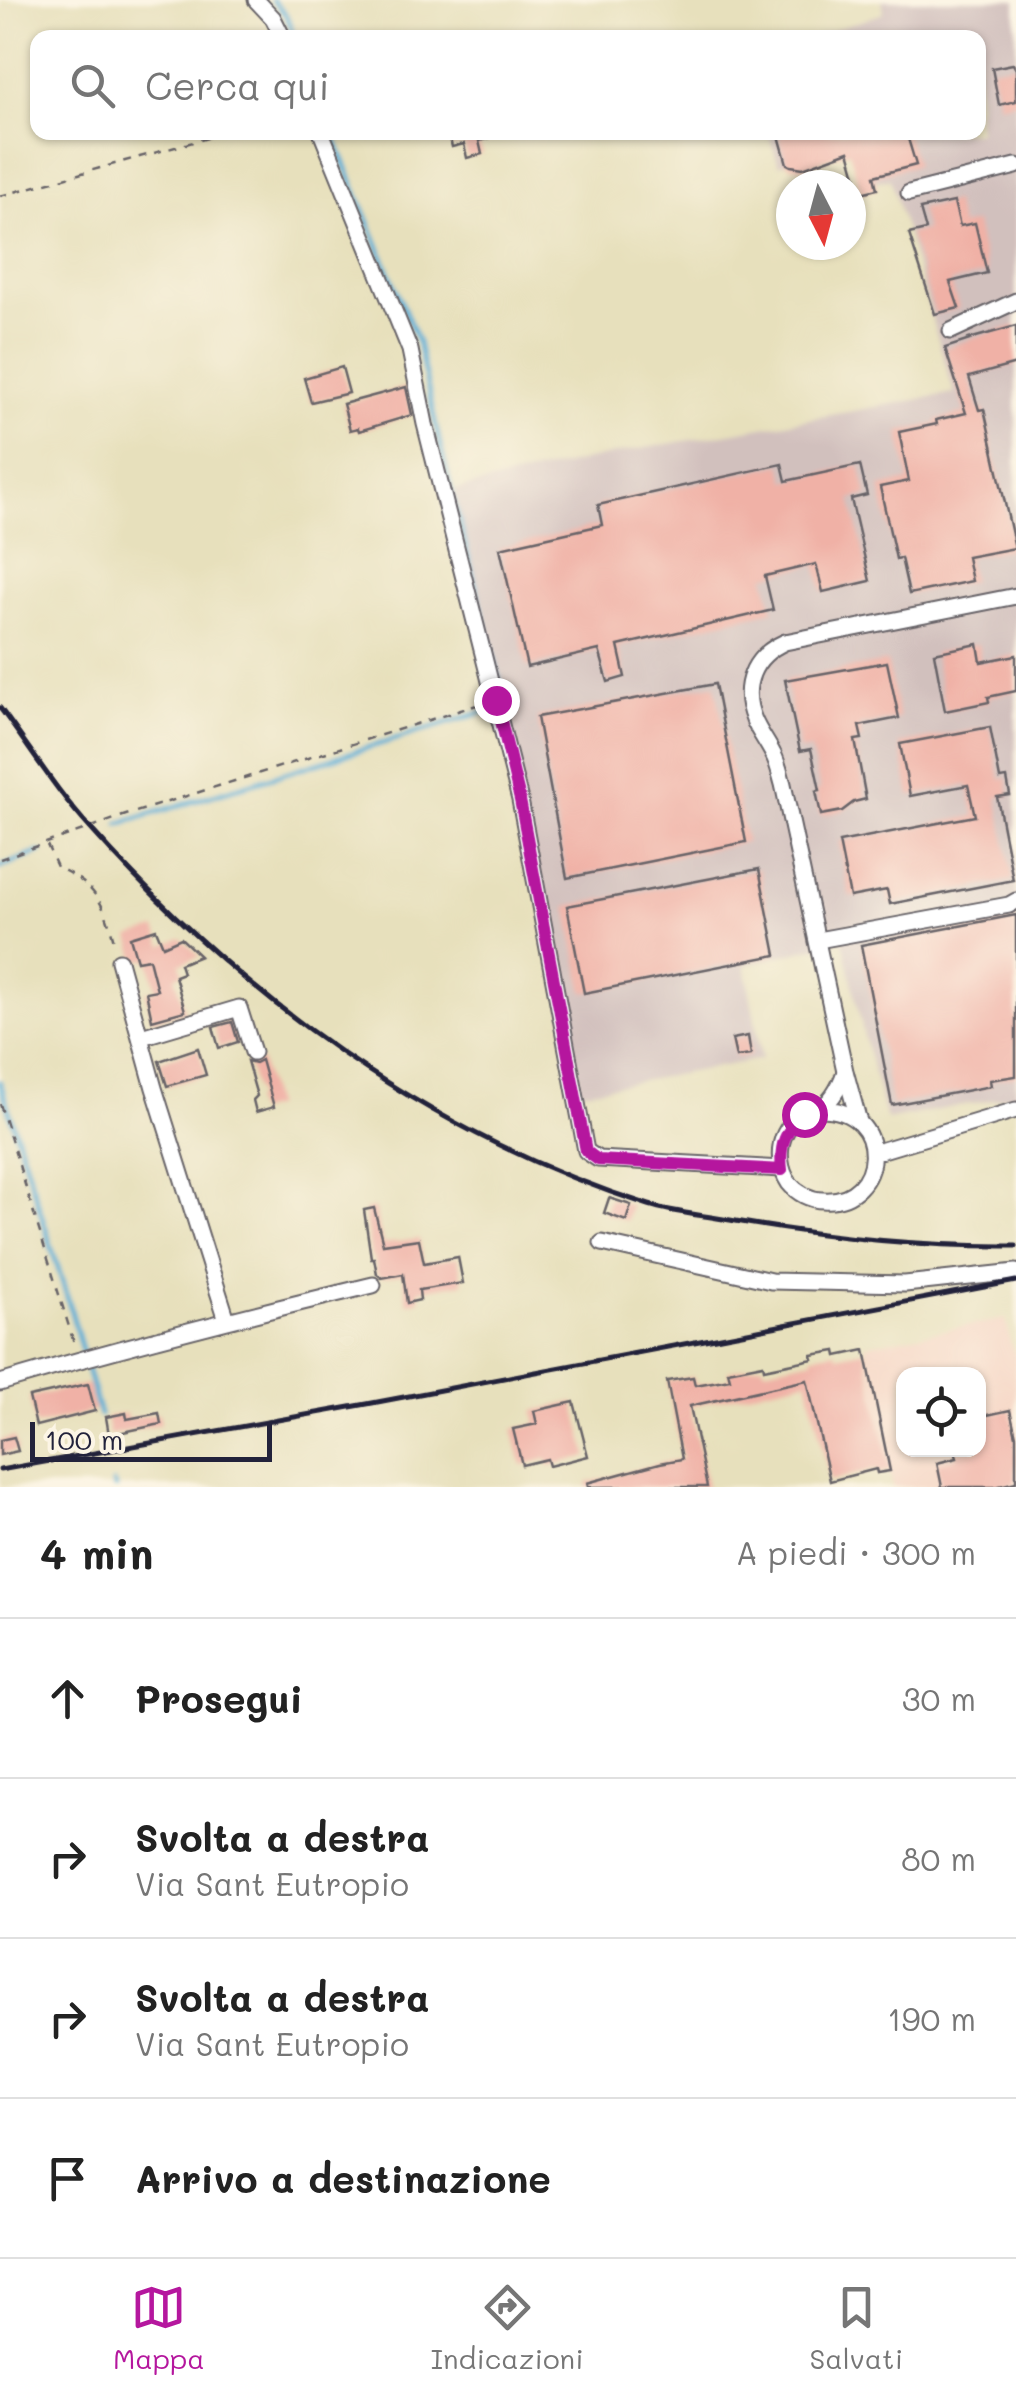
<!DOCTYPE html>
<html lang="it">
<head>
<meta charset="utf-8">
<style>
	body { margin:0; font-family:Mali,sans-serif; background:#f6f6f6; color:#222 }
	.controls { position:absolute; right:30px; bottom:30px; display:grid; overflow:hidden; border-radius:20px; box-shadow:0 2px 8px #0004 }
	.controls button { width:90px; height:90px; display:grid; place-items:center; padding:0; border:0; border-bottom:2px solid #e0e0e0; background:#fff; color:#222; font:50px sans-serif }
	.compass { position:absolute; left:776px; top:170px; width:90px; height:90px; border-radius:50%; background:#fff; box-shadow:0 2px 8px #0004; rotate:174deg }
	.scale { position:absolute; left:30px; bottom:25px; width:242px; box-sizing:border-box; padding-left:10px; border:5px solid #22223b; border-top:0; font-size:28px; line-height:35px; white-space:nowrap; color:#22223b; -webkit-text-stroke:8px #fcf5e5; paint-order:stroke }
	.stop { position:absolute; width:30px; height:30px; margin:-22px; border:8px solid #b5179e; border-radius:50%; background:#fff }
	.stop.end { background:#b5179e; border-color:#fff; box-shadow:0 2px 10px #0008 }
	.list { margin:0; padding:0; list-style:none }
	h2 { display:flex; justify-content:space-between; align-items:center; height:130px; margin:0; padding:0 40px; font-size:42px }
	h2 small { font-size:32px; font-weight:400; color:#767676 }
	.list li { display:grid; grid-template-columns:65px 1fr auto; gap:30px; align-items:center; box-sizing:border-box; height:160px; padding:0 40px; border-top:2px solid #e0e0e0 }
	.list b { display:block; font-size:38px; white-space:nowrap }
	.list p { margin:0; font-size:32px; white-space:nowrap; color:#767676 }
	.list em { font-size:32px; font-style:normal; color:#767676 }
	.icon { flex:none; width:55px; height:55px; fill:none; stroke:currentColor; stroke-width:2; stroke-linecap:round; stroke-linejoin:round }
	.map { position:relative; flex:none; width:1016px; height:1487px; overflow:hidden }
	.search { position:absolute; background:#fff; box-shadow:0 2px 8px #0004; left:30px; right:30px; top:30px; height:110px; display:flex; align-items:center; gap:25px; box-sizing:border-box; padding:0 35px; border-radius:20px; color:#767676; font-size:38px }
	.sheet { height:770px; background:#fff }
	nav { display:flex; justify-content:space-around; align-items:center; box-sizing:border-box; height:140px; border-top:2px solid #e0e0e0; background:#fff; font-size:28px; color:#767676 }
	nav a { display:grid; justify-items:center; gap:5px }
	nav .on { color:#b5179e }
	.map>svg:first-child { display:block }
	.built { fill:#f5d3c2; fill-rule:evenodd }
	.industrial { fill:#d1c0bd }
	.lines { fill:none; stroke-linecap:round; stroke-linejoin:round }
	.stream { stroke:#5aaed6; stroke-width:5 }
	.building { fill:#f0b1a6 }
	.minor-casing { stroke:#676468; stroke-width:19 }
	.path { stroke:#676468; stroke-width:2.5; stroke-dasharray:8 8; stroke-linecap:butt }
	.minor { stroke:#fff; stroke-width:15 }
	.rail { stroke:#22223b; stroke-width:5 }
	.route { stroke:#b5179e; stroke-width:12 }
</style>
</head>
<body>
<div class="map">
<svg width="1016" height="1487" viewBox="0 0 1016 1487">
	<rect width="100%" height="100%" fill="#fcf5e5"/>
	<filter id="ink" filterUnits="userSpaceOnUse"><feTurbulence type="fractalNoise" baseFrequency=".01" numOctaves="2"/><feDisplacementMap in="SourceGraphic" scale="20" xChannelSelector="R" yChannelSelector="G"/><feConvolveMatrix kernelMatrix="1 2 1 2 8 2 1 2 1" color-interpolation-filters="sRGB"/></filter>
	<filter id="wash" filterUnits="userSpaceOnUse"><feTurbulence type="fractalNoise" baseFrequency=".0048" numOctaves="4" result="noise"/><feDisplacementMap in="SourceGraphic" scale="40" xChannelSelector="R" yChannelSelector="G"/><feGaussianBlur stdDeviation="2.25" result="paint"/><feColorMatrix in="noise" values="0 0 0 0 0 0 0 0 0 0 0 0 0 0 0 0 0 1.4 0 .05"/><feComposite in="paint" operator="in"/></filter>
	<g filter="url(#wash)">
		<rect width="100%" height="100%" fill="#e7e0bc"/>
		<path class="built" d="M 1006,1319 L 1010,1342 L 1016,1356 L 1016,1487 L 893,1487 L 865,1345 ZM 904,1374 L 978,1374 L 978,1450 L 904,1450 Z"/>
		<path class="industrial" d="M 882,0 L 1016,0 L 1016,1095 L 886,1120 L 865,1041 L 843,940 L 745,965 L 762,1059 L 580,1092 L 455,490 L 623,452 L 954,393 L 890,179 L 863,183 L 851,142 L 779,165 L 768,133 L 978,132 L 978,38 L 813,37 L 884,13 Z"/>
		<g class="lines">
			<g class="stream">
				<path d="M 272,0 L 286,15 L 295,38"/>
				<path d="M 332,132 L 418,343 L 439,440 L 500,682"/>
				<path d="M 119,824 L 487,711"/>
				<path d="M 0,867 L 40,852"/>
				<path d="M 0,1082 L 68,1300 L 100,1415"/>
				<path d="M 113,1483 L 115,1487"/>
			</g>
		</g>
		<g id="blocks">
			<g class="building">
				<path d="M 1013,64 L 1016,69 L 1016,101 L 999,105 L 992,68 Z"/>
				<path d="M 460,132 L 492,132 L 493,137 L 479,141 L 482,154 L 467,158 L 464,144 L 452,147 L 449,135 Z"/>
				<path d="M 778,132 L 906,132 L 916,165 L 874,176 L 877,189 L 861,193 L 849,151 L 803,168 L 791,166 L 787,164 Z"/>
				<path d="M 954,202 L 960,226 L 975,223 L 987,273 L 950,282 L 959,308 L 935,314 L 909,234 L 926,230 L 920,209 Z"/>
				<path d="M 1016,326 L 1016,364 L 969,377 L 979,410 L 984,409 L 1015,548 L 967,557 L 972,581 L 909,594 L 901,558 L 896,559 L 880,487 L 909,481 L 899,432 L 937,424 L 936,420 L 966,413 L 945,348 L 970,340 L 969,339 Z"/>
				<path d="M 342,367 L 349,393 L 311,402 L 304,378 Z"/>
				<path d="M 406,387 L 412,415 L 359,431 L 358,428 L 350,430 L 343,404 Z"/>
				<path d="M 782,464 L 786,481 L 860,465 L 867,495 L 851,499 L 870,581 L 823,592 L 816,564 L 765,576 L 773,610 L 618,646 L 625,677 L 608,682 L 599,650 L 527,667 L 500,548 L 602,525 L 598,505 Z"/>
				<path d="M 978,644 L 981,662 L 1016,655 L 1016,691 L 988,697 L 989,702 L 945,711 L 934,653 Z"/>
				<path d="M 887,662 L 899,718 L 859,726 L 862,739 L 855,740 L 866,799 L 854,802 L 842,811 L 821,815 L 816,791 L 820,790 L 811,749 L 800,751 L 785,680 Z"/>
				<path d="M 715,684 L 746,842 L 567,878 L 537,717 Z"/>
				<path d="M 990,727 L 1000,779 L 1007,778 L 1010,795 L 997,797 L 1013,880 L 890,904 L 887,890 L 850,897 L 839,842 L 975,816 L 968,785 L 910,796 L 900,744 Z"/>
				<path d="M 759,869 L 776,955 L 584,993 L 567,906 Z"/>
				<path d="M 1016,915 L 1016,1076 L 990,1080 L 991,1086 L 892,1105 L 861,945 Z"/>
				<path d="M 156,929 L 163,946 L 181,938 L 200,956 L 180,964 L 183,973 L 175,976 L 185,1011 L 152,1020 L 146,992 L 157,990 L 149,959 L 137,961 L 130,937 Z"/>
				<path d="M 232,1022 L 238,1042 L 219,1048 L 213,1027 Z"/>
				<path d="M 748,1036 L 751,1055 L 736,1057 L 732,1039 Z"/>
				<path d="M 198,1048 L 206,1075 L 167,1086 L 159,1061 Z"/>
				<path d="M 261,1060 L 274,1107 L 256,1112 L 253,1100 L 257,1096 L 247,1061 L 255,1063 Z"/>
				<path d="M 609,1198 L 631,1205 L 626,1221 L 604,1213 Z"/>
				<path d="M 374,1208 L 383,1244 L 419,1239 L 424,1263 L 458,1257 L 463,1283 L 419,1290 L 420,1300 L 407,1303 L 403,1274 L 382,1278 L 377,1274 L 374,1258 L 371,1258 L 364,1210 Z"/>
				<path d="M 865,1350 L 890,1471 L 877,1473 L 876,1469 L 830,1481 L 807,1380 L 690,1406 L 707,1487 L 588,1487 L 587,1483 L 660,1463 L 682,1459 L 667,1381 L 693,1377 L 695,1385 L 730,1379 L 728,1371 L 763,1364 L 764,1369 L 813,1359 L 812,1355 L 836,1351 L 837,1356 Z"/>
				<path d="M 88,1384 L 95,1411 L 36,1426 L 29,1397 Z"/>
				<path d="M 574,1402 L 588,1456 L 549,1466 L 547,1459 L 522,1465 L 513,1429 L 537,1424 L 534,1411 Z"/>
				<path d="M 1010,1410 L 1016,1436 L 1016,1482 L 995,1487 L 942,1487 L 937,1463 L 957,1458 L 955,1450 L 978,1450 L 978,1417 Z"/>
				<path d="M 126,1413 L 127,1419 L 159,1413 L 161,1424 L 109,1435 L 106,1417 Z"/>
				<path d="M 14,1437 L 18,1451 L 0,1455 L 0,1440 Z"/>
			</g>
		</g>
	</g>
	<g filter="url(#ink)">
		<use href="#blocks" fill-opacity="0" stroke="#676468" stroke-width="2.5"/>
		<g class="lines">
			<defs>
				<g id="minor">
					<path d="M 256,0 L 273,18 L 283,38"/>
					<path d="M 321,132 L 410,350 L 425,424 L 520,800 L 586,1151 L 598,1159 L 782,1169"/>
					<path d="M 909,193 L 1016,166"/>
					<path d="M 951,331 L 1016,301"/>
					<path d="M 818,940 L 1009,905 L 1016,901"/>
					<path d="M 119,961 L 154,1088 L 227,1320"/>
					<path d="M 141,1037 L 239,1008 L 253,1052"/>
					<path d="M 819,1109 C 894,1108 885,1205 823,1200 C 810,1200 797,1193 789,1183 C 780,1170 778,1152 783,1138 C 791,1117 803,1119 818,1110 C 832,1102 840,1086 845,1072"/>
					<path d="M 859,1122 L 845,1071 L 783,784 C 780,774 778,763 773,754 C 767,742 759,732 754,720 C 740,686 753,656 785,642 L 1016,596"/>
					<path d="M 873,1153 L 1016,1110"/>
					<path d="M 602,1243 L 771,1281 L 905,1284 L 1016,1272"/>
					<path d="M 0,1383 C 123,1346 248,1315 373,1285"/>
				</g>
			</defs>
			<use href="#minor" class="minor-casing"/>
			<g class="path">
				<path d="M 0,196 L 229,132"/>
				<path d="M 47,845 L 57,867 C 97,886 104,903 115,945"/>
				<path d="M 0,859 L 126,815 L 480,704"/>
				<path d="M 0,1104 L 74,1343"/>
			</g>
			<use href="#minor" class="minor"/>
			<g class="rail">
				<path d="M 0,708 C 30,748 57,792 91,829 C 242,998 430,1136 649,1205 C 674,1213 703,1215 730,1220 C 825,1237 920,1247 1016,1246"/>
				<path d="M 0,1470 L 367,1404 L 1016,1281"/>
			</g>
		</g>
	</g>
	<g class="lines" filter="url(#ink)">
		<path class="route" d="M 496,700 L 520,800 L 586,1151 L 598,1160 L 782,1170 C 779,1145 785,1130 804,1114"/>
	</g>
</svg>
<div class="controls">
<button><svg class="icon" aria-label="locate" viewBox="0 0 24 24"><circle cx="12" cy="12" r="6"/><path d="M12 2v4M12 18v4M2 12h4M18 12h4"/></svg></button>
</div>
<svg class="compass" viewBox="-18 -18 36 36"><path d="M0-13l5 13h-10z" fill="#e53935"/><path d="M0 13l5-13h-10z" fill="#767676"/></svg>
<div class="scale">100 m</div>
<div class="stop" style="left:804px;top:1114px"></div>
<div class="stop end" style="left:496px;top:700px"></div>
<div class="search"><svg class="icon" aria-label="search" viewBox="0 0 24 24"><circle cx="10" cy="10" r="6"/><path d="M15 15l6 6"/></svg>Cerca qui</div>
</div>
<section class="sheet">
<h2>4 min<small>A piedi · 300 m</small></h2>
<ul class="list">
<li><svg class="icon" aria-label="ahead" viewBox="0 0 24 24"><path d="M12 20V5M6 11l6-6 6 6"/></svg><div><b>Prosegui</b></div><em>30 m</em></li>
<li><svg class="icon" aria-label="right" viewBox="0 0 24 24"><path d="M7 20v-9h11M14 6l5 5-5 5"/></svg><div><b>Svolta a destra</b><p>Via Sant Eutropio</p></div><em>80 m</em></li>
<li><svg class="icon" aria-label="right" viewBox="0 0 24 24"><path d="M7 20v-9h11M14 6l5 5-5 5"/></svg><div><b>Svolta a destra</b><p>Via Sant Eutropio</p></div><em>190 m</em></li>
<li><svg class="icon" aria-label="arrive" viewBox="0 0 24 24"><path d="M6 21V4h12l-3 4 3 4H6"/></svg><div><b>Arrivo a destinazione</b></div></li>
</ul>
</section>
<nav>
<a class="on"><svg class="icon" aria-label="map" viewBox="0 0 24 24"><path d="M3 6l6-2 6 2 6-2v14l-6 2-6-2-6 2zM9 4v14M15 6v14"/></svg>Mappa</a>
<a><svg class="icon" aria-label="directions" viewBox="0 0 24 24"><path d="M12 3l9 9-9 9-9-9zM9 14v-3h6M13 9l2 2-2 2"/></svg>Indicazioni</a>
<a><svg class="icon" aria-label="saved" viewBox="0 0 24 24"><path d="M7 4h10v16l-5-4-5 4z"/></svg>Salvati</a>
</nav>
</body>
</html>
